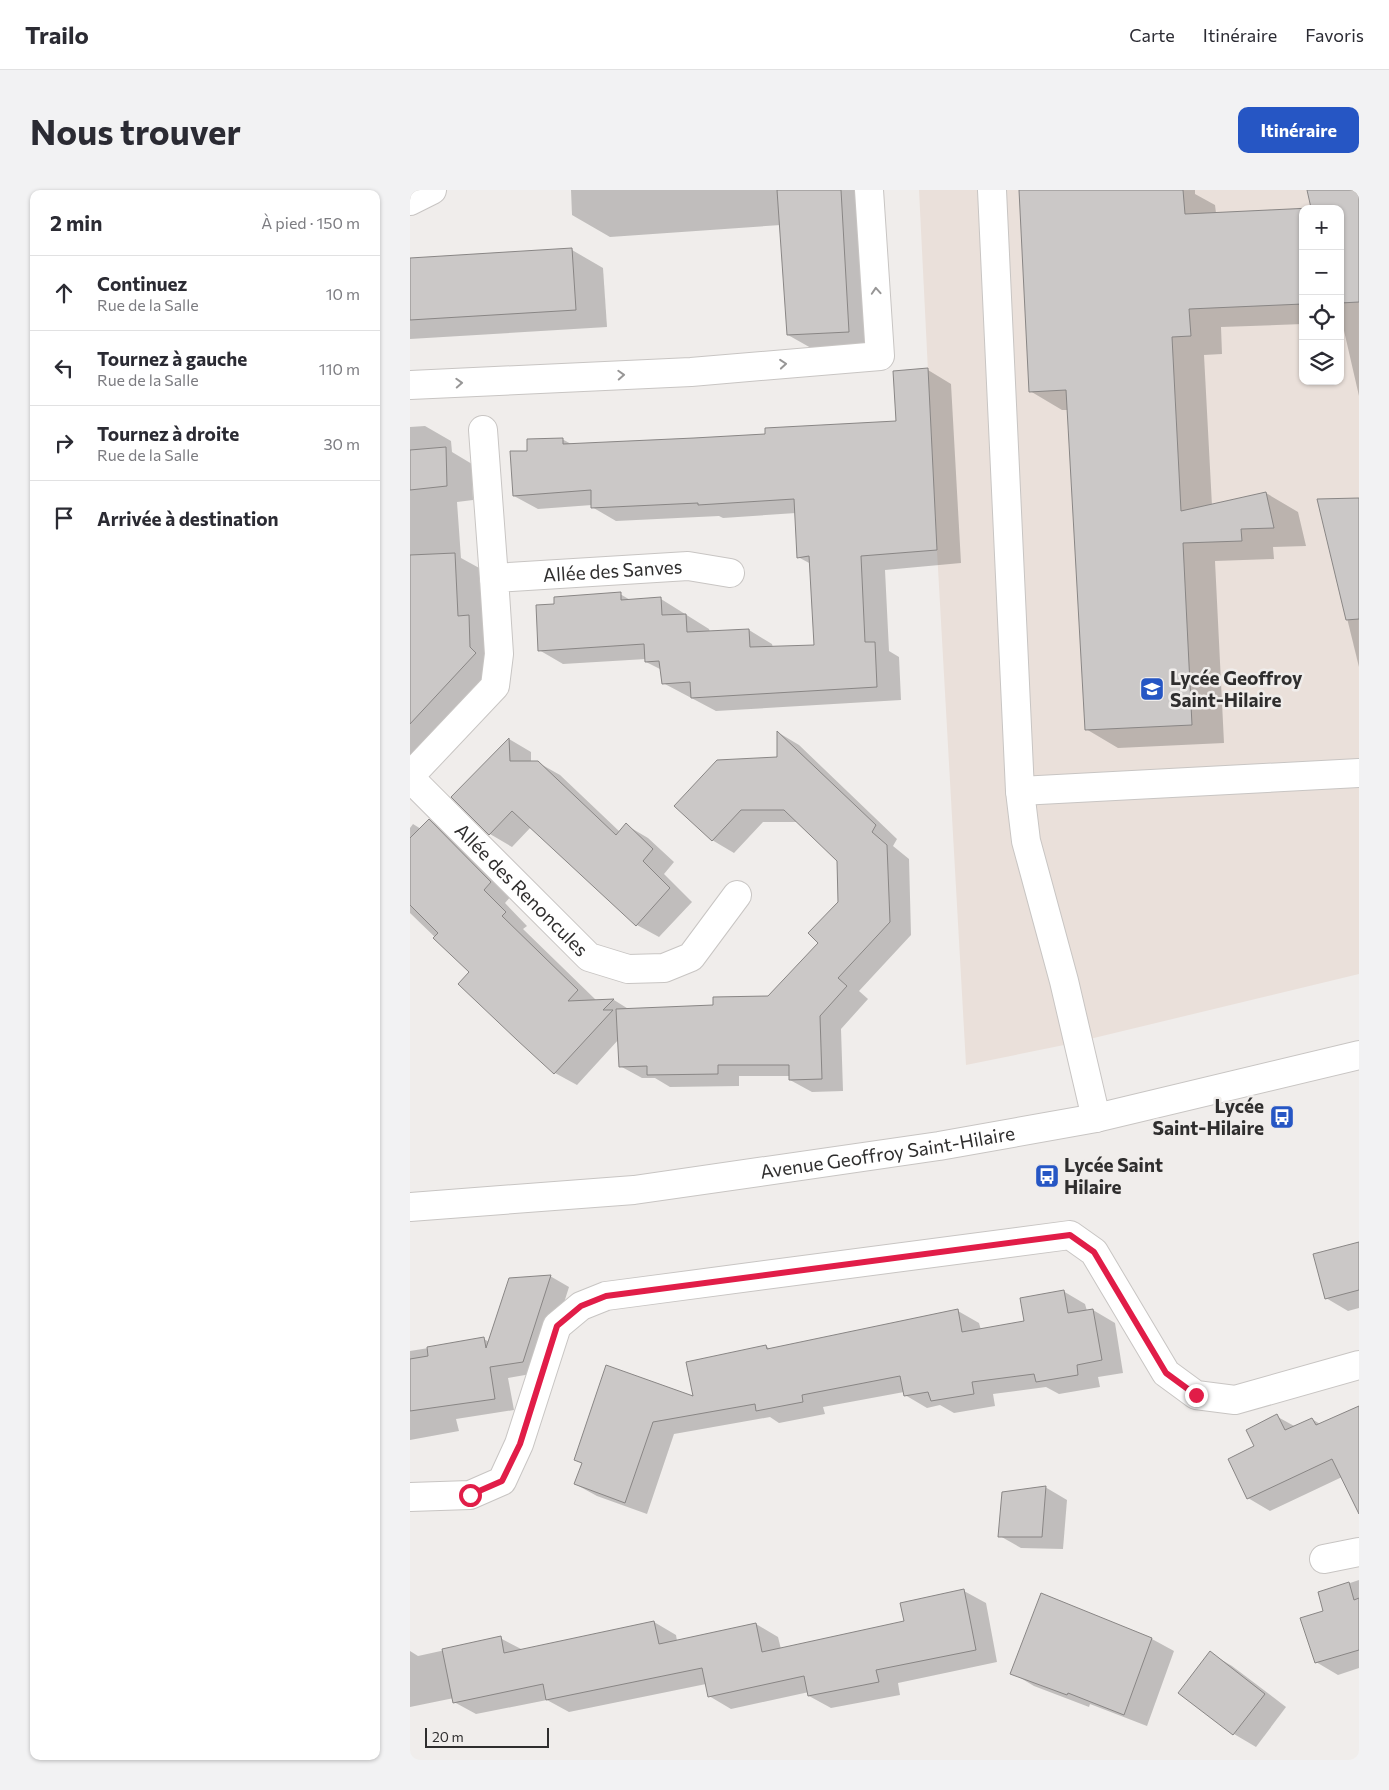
<!DOCTYPE html>
<html lang="fr">
<head>
<meta charset="utf-8">
<style>
	body { margin:0; font-family:Commissioner,sans-serif; background:#f2f2f3; color:#2b2b33 }
	.controls { position:absolute; right:15px; top:15px; display:grid; overflow:hidden; border-radius:10px; box-shadow:0 1px 4px #0004 }
	.controls button { width:45px; height:45px; display:grid; place-items:center; padding:0; border:0; border-bottom:1px solid #e1e1e2; background:#fff; color:#2b2b33; font:25px sans-serif }
	.scale { position:absolute; left:15px; bottom:12px; width:124px; box-sizing:border-box; padding-left:5px; border:2px solid #2f2e2e; border-top:0; font-size:14px; line-height:18px; white-space:nowrap; color:#2f2e2e; -webkit-text-stroke:4px #f0edeb; paint-order:stroke }
	.stop { position:absolute; width:15px; height:15px; margin:-11px; border:4px solid #e11d48; border-radius:50%; background:#fff }
	.stop.end { background:#e11d48; border-color:#fff; box-shadow:0 1px 5px #0008 }
	.list { margin:0; padding:0; list-style:none }
	h2 { display:flex; justify-content:space-between; align-items:center; height:65px; margin:0; padding:0 20px; font-size:21px }
	h2 small { font-size:16px; font-weight:400; color:#7c7c81 }
	.list li { display:grid; grid-template-columns:32px 1fr auto; gap:15px; align-items:center; box-sizing:border-box; height:75px; padding:0 20px; border-top:1px solid #e1e1e2 }
	.list b { display:block; font-size:19px; white-space:nowrap }
	.list p { margin:0; font-size:16px; white-space:nowrap; color:#7c7c81 }
	.list em { font-size:16px; font-style:normal; color:#7c7c81 }
	.icon { flex:none; width:28px; height:28px; fill:none; stroke:currentColor; stroke-width:2; stroke-linecap:round; stroke-linejoin:round }
	.map { position:relative; flex:none; width:949px; height:1570px; overflow:hidden; border-radius:10px }
	header { display:flex; align-items:center; gap:30px; box-sizing:border-box; height:70px; padding:0 25px; background:#fff; border-bottom:1px solid #e1e1e2 }
	header strong { font-size:24px }
	nav { display:flex; gap:28px; margin-inline-start:auto; font-size:18px }
	.intro { display:flex; align-items:center; justify-content:space-between; box-sizing:border-box; height:120px; padding:0 30px }
	h1 { margin:0; font-size:35px }
	.button { padding:12px 22px; border-radius:10px; background:#2656c4; color:#fff; font-size:18px; font-weight:700 }
	main { display:flex; gap:30px; padding:0 30px }
	aside { flex:1; background:#fff; border-radius:10px; box-shadow:0 1px 4px #0004 }
	.map>svg:first-child { display:block }
	.built { fill:#eae0da; fill-rule:evenodd }
	.shadow { fill:#0003 }
	.building { fill:#cbc8c7; stroke:#898685 }
	.lines { fill:none; stroke-linecap:round; stroke-linejoin:round }
	.minor-casing { stroke:#c8c5c3; stroke-width:30 }
	.minor { stroke:#fff; stroke-width:28 }
	.oneway { stroke:#979696 }
	.route { stroke:#e11d48; stroke-width:6 }
	.labels { text-anchor:middle; stroke-width:5; stroke-linejoin:round; paint-order:stroke }
	.street-label { font-size:19px; fill:#2f2e2e; stroke:#f0edeb }
	.poi-label { font-size:19px; font-weight:bold; fill:#2f2e2e; stroke:#f0edeb; text-anchor:start }
</style>
</head>
<body>
<header>
<strong>Trailo</strong>
<nav><a>Carte</a><a>Itinéraire</a><a>Favoris</a></nav>
</header>
<div class="intro"><h1>Nous trouver</h1><a class="button">Itinéraire</a></div>
<main>
<aside>
<h2>2 min<small>À pied · 150 m</small></h2>
<ul class="list">
<li><svg class="icon" aria-label="ahead" viewBox="0 0 24 24"><path d="M12 20V5M6 11l6-6 6 6"/></svg><div><b>Continuez</b><p>Rue de la Salle</p></div><em>10 m</em></li>
<li><svg class="icon" aria-label="left" viewBox="0 0 24 24"><path d="M17 20v-9H6M10 6l-5 5 5 5"/></svg><div><b>Tournez à gauche</b><p>Rue de la Salle</p></div><em>110 m</em></li>
<li><svg class="icon" aria-label="right" viewBox="0 0 24 24"><path d="M7 20v-9h11M14 6l5 5-5 5"/></svg><div><b>Tournez à droite</b><p>Rue de la Salle</p></div><em>30 m</em></li>
<li><svg class="icon" aria-label="arrive" viewBox="0 0 24 24"><path d="M6 21V4h12l-3 4 3 4H6"/></svg><div><b>Arrivée à destination</b></div></li>
</ul>
</aside>
<div class="map">
<svg width="949" height="1570" viewBox="0 0 949 1570">
	<rect width="100%" height="100%" fill="#f0edeb"/>
	<path class="built" d="M 509,0 L 949,0 L 949,784 L 659,854 L 556,875 L 526,343 ZM 893,19 L 930,19 L 930,191 L 893,191 Z"/>
	<g class="shadow">
		<path d="M 161,0 L 468,0 L 478,164 L 417,167 L 378,145 L 371,35 L 200,47 L 162,25 Z"/>
		<path d="M 610,0 L 785,0 L 785,4 L 805,15 L 806,23 L 893,19 L 893,134 L 811,137 L 812,164 L 794,165 L 802,316 L 856,303 L 888,322 L 896,356 L 863,357 L 864,369 L 805,371 L 814,553 L 708,558 L 676,539 L 658,220 L 652,220 L 620,201 Z"/>
		<path d="M 899,0 L 949,0 L 949,206 L 932,132 L 930,132 L 930,19 Z"/>
		<path d="M 162,60 L 193,78 L 197,137 L 0,149 L 0,70 Z"/>
		<path d="M 518,180 L 541,194 L 551,373 L 475,380 L 479,461 L 489,467 L 491,510 L 306,521 L 253,493 L 252,480 L 236,472 L 236,469 L 153,474 L 129,460 L 146,415 L 210,404 L 222,411 L 251,409 L 299,439 L 300,442 L 339,440 L 362,454 L 363,458 L 405,456 L 401,374 L 388,367 L 386,323 L 313,328 L 309,326 L 206,331 L 182,317 L 182,315 L 128,319 L 104,306 L 118,263 L 152,249 L 163,255 L 356,245 L 488,232 Z"/>
		<path d="M 15,236 L 41,251 L 42,262 L 62,274 L 63,310 L 47,312 L 51,368 L 71,379 L 86,474 L 0,577 L 0,237 Z"/>
		<path d="M 949,309 L 949,477 L 908,310 Z"/>
		<path d="M 369,543 L 389,555 L 487,649 L 483,656 L 499,669 L 501,745 L 449,801 L 458,809 L 431,839 L 433,901 L 402,902 L 380,890 L 380,886 L 329,886 L 329,896 L 260,897 L 245,888 L 232,888 L 210,876 L 209,849 L 167,895 L 145,883 L 61,782 L 0,723 L 0,638 L 3,634 L 11,639 L 19,630 L 41,643 L 102,705 L 95,713 L 117,736 L 113,739 L 187,811 L 204,810 L 220,820 L 304,816 L 358,807 L 410,753 L 429,713 L 429,671 L 388,632 L 353,632 L 324,663 L 302,650 L 369,568 Z"/>
		<path d="M 99,549 L 121,562 L 121,572 L 127,572 L 150,585 L 210,642 L 216,635 L 238,648 L 264,672 L 254,684 L 282,712 L 249,747 L 227,735 L 121,637 L 102,657 L 80,644 L 42,607 Z"/>
		<path d="M 949,1053 L 949,1118 L 938,1121 L 916,1108 Z"/>
		<path d="M 140,1086 L 159,1097 L 132,1182 L 98,1188 L 104,1220 L 46,1229 L 49,1241 L 0,1250 L 0,1161 L 74,1149 L 79,1152 Z"/>
		<path d="M 653,1101 L 675,1114 L 677,1121 L 683,1120 L 705,1133 L 713,1183 L 688,1187 L 690,1197 L 649,1204 L 636,1197 L 583,1204 L 585,1216 L 544,1223 L 530,1215 L 517,1218 L 495,1205 L 494,1202 L 413,1217 L 415,1224 L 369,1233 L 360,1227 L 264,1244 L 237,1324 L 187,1306 L 165,1294 L 173,1273 L 284,1207 L 356,1156 L 361,1160 L 548,1121 L 569,1133 L 571,1140 L 615,1132 Z"/>
		<path d="M 949,1216 L 949,1302 L 932,1287 L 860,1321 L 838,1308 L 846,1257 L 866,1226 L 886,1237 L 902,1229 L 910,1234 Z"/>
		<path d="M 635,1297 L 657,1310 L 653,1359 L 611,1358 L 590,1346 Z"/>
		<path d="M 949,1390 L 949,1478 L 928,1485 L 906,1472 L 915,1421 L 910,1403 Z"/>
		<path d="M 554,1401 L 576,1413 L 587,1472 L 488,1493 L 490,1505 L 421,1518 L 399,1506 L 399,1502 L 321,1519 L 299,1506 L 296,1494 L 159,1522 L 137,1510 L 66,1524 L 44,1512 L 44,1508 L 0,1517 L 0,1461 L 8,1466 L 90,1448 L 113,1460 L 244,1432 L 266,1445 L 267,1451 L 346,1434 L 368,1447 L 371,1459 L 495,1432 Z"/>
		<path d="M 631,1405 L 742,1449 L 764,1461 L 737,1536 L 680,1514 L 679,1517 L 624,1496 L 602,1483 Z"/>
		<path d="M 800,1463 L 822,1476 L 876,1517 L 846,1557 L 824,1544 L 770,1503 Z"/>
	</g>
	<g class="building">
		<path d="M 367,0 L 431,0 L 439,142 L 377,145 Z"/>
		<path d="M 609,0 L 773,0 L 775,24 L 901,18 L 897,0 L 949,0 L 949,112 L 930,113 L 930,19 L 893,19 L 893,114 L 779,119 L 781,146 L 762,147 L 771,321 L 856,302 L 864,338 L 831,339 L 832,351 L 773,353 L 782,535 L 675,540 L 656,200 L 619,202 Z"/>
		<path d="M 162,58 L 166,120 L 0,130 L 0,68 Z"/>
		<path d="M 518,178 L 527,360 L 451,366 L 455,452 L 465,452 L 467,497 L 281,508 L 280,492 L 252,494 L 249,471 L 235,472 L 234,454 L 128,461 L 126,415 L 144,414 L 144,407 L 211,402 L 211,410 L 251,407 L 252,425 L 276,424 L 277,442 L 339,439 L 340,457 L 404,455 L 399,366 L 387,368 L 384,309 L 288,315 L 288,313 L 181,318 L 181,300 L 103,306 L 100,261 L 117,261 L 117,249 L 153,248 L 153,254 L 284,248 L 355,244 L 355,238 L 486,231 L 483,181 Z"/>
		<path d="M 36,257 L 37,296 L 0,300 L 0,260 Z"/>
		<path d="M 949,308 L 949,429 L 936,430 L 907,309 Z"/>
		<path d="M 45,363 L 48,426 L 59,425 L 60,457 L 66,463 L 0,534 L 0,365 Z"/>
		<path d="M 367,541 L 466,635 L 462,642 L 477,655 L 480,732 L 428,788 L 437,796 L 410,826 L 412,889 L 379,890 L 379,875 L 308,875 L 308,884 L 237,885 L 237,876 L 209,877 L 206,819 L 303,815 L 303,807 L 358,806 L 408,753 L 398,743 L 428,712 L 427,671 L 374,620 L 331,620 L 302,651 L 264,616 L 307,570 L 367,567 Z"/>
		<path d="M 99,548 L 100,571 L 128,571 L 206,645 L 216,633 L 243,659 L 233,671 L 260,698 L 226,736 L 102,621 L 79,645 L 41,607 Z"/>
		<path d="M 19,629 L 81,692 L 74,700 L 96,722 L 92,726 L 168,800 L 158,811 L 204,809 L 193,820 L 203,820 L 144,884 L 107,850 L 48,794 L 59,782 L 23,748 L 28,743 L 0,715 L 0,648 Z"/>
		<path d="M 949,1052 L 949,1100 L 915,1109 L 903,1064 Z"/>
		<path d="M 141,1085 L 113,1172 L 80,1177 L 85,1209 L 0,1221 L 0,1169 L 18,1166 L 17,1157 L 74,1147 L 76,1158 L 99,1088 Z"/>
		<path d="M 654,1100 L 658,1123 L 683,1119 L 692,1170 L 667,1175 L 668,1185 L 626,1192 L 624,1184 L 562,1192 L 564,1204 L 521,1211 L 518,1202 L 494,1206 L 490,1186 L 392,1205 L 393,1212 L 346,1221 L 345,1214 L 243,1232 L 215,1313 L 164,1294 L 172,1273 L 164,1270 L 196,1175 L 283,1206 L 276,1172 L 356,1155 L 357,1159 L 548,1119 L 552,1142 L 614,1131 L 610,1108 Z"/>
		<path d="M 949,1216 L 949,1324 L 922,1269 L 837,1309 L 818,1269 L 844,1256 L 836,1240 L 867,1224 L 875,1240 L 902,1228 L 906,1235 Z"/>
		<path d="M 636,1296 L 632,1347 L 588,1347 L 592,1302 Z"/>
		<path d="M 939,1392 L 944,1410 L 949,1408 L 949,1460 L 905,1473 L 890,1428 L 913,1421 L 908,1402 Z"/>
		<path d="M 554,1399 L 566,1460 L 466,1480 L 469,1492 L 398,1506 L 394,1486 L 298,1507 L 292,1478 L 136,1510 L 133,1494 L 43,1513 L 32,1459 L 91,1446 L 94,1463 L 244,1431 L 249,1454 L 346,1433 L 352,1462 L 494,1431 L 490,1413 Z"/>
		<path d="M 631,1403 L 742,1448 L 714,1525 L 658,1503 L 657,1505 L 600,1484 Z"/>
		<path d="M 800,1461 L 855,1504 L 823,1545 L 768,1503 Z"/>
	</g>
	<g class="lines">
		<defs>
			<g id="minor">
				<path d="M 582,0 L 610,601 L 616,651 L 654,791 L 686,928"/>
				<path d="M 0,11 L 22,0"/>
				<path d="M 0,195 L 281,182 L 470,166 L 459,0"/>
				<path d="M 73,240 L 84,388"/>
				<path id="s1" d="M 0,586 L 85,496 L 89,464 L 84,388 L 278,376 L 320,383"/>
				<path id="s2" d="M 0,588 L 179,767 L 218,779 L 254,778 L 281,767 L 327,705"/>
				<path d="M 610,601 L 949,583"/>
				<path id="s3" d="M 0,1017 L 224,1000 L 529,956 L 686,928 L 949,865"/>
				<path d="M 0,1307 L 60,1305 L 92,1291 L 109,1254 L 147,1136 L 171,1116 L 196,1106 L 660,1045 L 684,1062 L 756,1183 L 786,1205 L 825,1210 L 949,1175"/>
				<path d="M 914,1369 L 949,1362"/>
			</g>
		</defs>
		<use href="#minor" class="minor-casing"/>
		<use href="#minor" class="minor"/>
	</g>
	<defs><path id="oneway-chevron" d="M-2-3.5L2.5 0L-2 3.5" fill="none" stroke-width="1.6" stroke-linecap="round" stroke-linejoin="round" transform="scale(1.25)"/></defs>
	<g class="oneway">
		<use href="#oneway-chevron" transform="translate(466 101) rotate(-94)"/>
		<use href="#oneway-chevron" transform="translate(373 174) rotate(-5)"/>
		<use href="#oneway-chevron" transform="translate(211 185) rotate(-3)"/>
		<use href="#oneway-chevron" transform="translate(49 193) rotate(-3)"/>
	</g>
	<g class="lines">
		<path class="route" d="M 60,1305 L 92,1291 L 110,1254 L 147,1136 L 171,1116 L 196,1106 L 660,1045 L 684,1062 L 756,1183 L 786,1205"/>
	</g>
	<defs>
		<symbol id="school-square" viewBox="-11 -11 22 22"><rect x="-9" y="-9" width="18" height="18" rx="4" fill="#2656c4" stroke="#f0edeb"/><path d="M0-5L7-2L0 1L-7-2ZM-4 1L0 2.5L4 1V4Q0 6-4 4Z" fill="#fff"/></symbol>
		<symbol id="bus-square" viewBox="-11 -11 22 22"><rect x="-9" y="-9" width="18" height="18" rx="4" fill="#2656c4" stroke="#f0edeb"/><path d="M-5-6H5V4H4V6H2V4H-2V6H-4V4H-5ZM-3.5-4V0h7V-4ZM-3.5 1.2v1.5H-2V1.2ZM2 1.2v1.5H3.5V1.2Z" fill="#fff"/></symbol>
	</defs>
	<g fill-rule="evenodd">
		<use href="#school-square" x="728" y="485" width="28" height="28"/>
		<use href="#bus-square" x="858" y="913" width="28" height="28"/>
		<use href="#bus-square" x="623" y="972" width="28" height="28"/>
	</g>
	<g class="labels">
		<g class="street-label">
			<text dy="7" stroke="none"><textPath href="#s1" startOffset="351">Allée des Sanves</textPath></text>
			<text dy="7" stroke="none"><textPath href="#s2" startOffset="158">Allée des Renoncules</textPath></text>
			<text dy="7" stroke="none"><textPath href="#s3" startOffset="481">Avenue Geoffroy Saint-Hilaire</textPath></text>
		</g>
		<g class="poi-label">
			<text x="760" y="495">Lycée Geoffroy<tspan x="760" dy="22">Saint-Hilaire</tspan></text>
			<text x="854" y="923" text-anchor="end">Lycée<tspan x="854" dy="22">Saint-Hilaire</tspan></text>
			<text x="654" y="982">Lycée Saint<tspan x="654" dy="22">Hilaire</tspan></text>
		</g>
	</g>
</svg>
<div class="controls">
<button>+</button>
<button>−</button>
<button><svg class="icon" aria-label="locate" viewBox="0 0 24 24"><circle cx="12" cy="12" r="6"/><path d="M12 2v4M12 18v4M2 12h4M18 12h4"/></svg></button>
<button><svg class="icon" aria-label="layers" viewBox="0 0 24 24"><path d="M12 4l9 5-9 5-9-5zM3 14l9 5 9-5"/></svg></button>
</div>
<div class="scale">20 m</div>
<div class="stop" style="left:60px;top:1305px"></div>
<div class="stop end" style="left:786px;top:1205px"></div>
</div>
</main>
</body>
</html>
